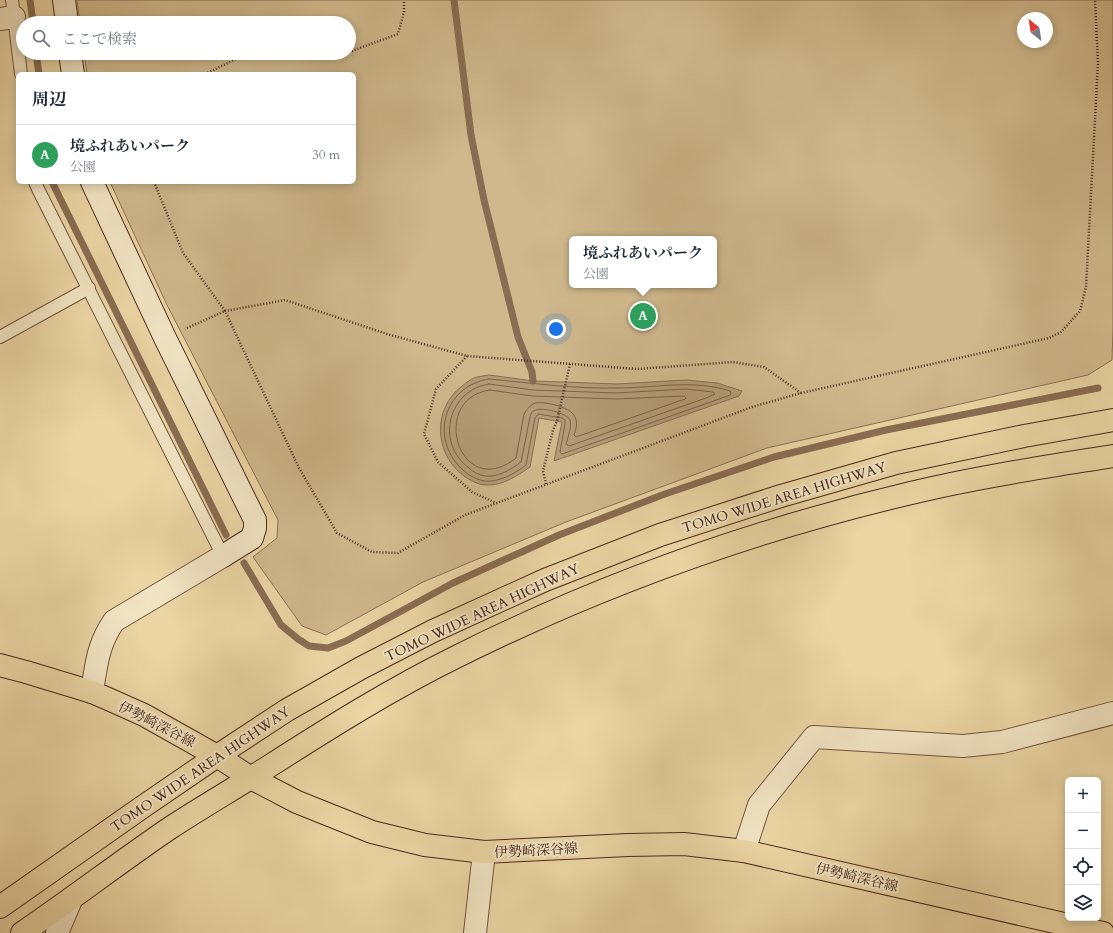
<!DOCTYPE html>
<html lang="ja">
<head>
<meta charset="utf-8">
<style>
	body { margin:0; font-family:Cardo,"Noto Serif JP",serif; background:#f6f6f7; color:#1f2937 }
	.controls { position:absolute; right:12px; bottom:12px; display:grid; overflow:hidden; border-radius:6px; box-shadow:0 2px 10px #0003 }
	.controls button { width:36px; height:36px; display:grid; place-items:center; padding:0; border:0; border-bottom:1px solid #e0e1e3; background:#fff; color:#1f2937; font:20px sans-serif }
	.compass { position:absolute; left:1017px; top:12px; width:36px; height:36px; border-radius:50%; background:#fff; box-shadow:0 2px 10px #0003; rotate:330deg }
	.you { position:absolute; left:556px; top:329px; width:14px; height:14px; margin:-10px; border:3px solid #fff; border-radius:50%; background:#1a73e8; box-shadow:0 0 0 6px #1a73e833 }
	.badge { display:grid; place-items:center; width:26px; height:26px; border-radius:50%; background:#b45309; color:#fff; font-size:13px; font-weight:700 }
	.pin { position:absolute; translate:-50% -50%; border:2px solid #fff; box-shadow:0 1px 4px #0006 }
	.popup { position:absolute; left:569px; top:236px; width:148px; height:52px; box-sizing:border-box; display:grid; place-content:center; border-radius:6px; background:#fff; filter:drop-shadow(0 1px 3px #0005); font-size:13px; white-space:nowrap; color:#747a83 }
	.popup b { font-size:15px; color:#1f2937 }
	.popup::after { content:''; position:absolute; left:50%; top:100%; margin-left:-8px; border:8px solid transparent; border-top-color:#fff }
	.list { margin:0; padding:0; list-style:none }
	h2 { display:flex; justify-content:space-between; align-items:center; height:52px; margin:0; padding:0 16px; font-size:17px }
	h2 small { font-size:13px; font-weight:400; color:#747a83 }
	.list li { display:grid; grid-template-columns:26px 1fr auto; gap:12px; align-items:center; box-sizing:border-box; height:60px; padding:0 16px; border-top:1px solid #e0e1e3 }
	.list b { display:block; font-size:15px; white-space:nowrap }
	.list p { margin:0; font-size:13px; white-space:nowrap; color:#747a83 }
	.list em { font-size:13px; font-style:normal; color:#747a83 }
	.icon { flex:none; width:22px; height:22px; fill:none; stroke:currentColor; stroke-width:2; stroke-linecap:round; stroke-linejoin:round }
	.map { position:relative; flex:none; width:1113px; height:933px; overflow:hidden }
	.search { position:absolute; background:#fff; box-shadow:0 2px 10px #0003; left:16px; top:16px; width:340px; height:44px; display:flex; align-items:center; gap:10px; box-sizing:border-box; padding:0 14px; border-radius:22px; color:#747a83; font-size:15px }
	.panel { position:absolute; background:#fff; box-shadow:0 2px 10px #0003; left:16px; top:72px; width:340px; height:112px; border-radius:6px }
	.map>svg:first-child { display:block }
	.green { fill:#cfb88c; stroke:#8c7054; fill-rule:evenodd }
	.water { fill:#b39b75; stroke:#896d52 }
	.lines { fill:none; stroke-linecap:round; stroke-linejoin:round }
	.shore { stroke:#7e6249; stroke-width:1 }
	.stream { stroke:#896d52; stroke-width:7 }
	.lane-casing { stroke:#71543e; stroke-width:14 }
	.street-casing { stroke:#71543e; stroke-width:24 }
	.secondary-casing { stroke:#49291d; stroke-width:24 }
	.primary-casing { stroke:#49291d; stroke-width:24 }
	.highway-casing { stroke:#49291d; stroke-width:24 }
	.path { stroke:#49291d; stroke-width:2.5; stroke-dasharray:1 2; stroke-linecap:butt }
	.lane { stroke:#f1e4c3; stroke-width:12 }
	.street { stroke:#f1e4c3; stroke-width:22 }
	.secondary { stroke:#f1e4c3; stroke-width:22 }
	.primary { stroke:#ead5a3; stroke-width:22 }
	.highway { stroke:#ead5a3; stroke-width:22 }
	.labels { text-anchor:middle; stroke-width:4; stroke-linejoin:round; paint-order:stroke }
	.street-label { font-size:14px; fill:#49291d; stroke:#f1e4c3 }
</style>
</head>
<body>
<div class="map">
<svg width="1113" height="933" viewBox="0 0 1113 933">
	<rect width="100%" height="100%" fill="#ead5a3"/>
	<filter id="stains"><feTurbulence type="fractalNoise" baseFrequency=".005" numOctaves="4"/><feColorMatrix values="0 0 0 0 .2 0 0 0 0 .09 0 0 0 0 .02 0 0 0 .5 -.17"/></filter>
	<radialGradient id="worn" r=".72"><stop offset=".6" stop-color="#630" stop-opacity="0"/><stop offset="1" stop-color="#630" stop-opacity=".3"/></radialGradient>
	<path class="green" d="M 77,0 L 1113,0 L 1113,327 L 1112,360 L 1088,375 L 767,448 L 566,522 L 423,582 L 326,635 L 302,626 L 253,557 L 277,538 L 278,520 L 167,305 L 110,182 L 354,182 L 354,74 L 87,74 L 84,53 L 349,53 L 349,23 L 80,23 ZM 1023,18 L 1047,18 L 1047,42 L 1023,42 ZM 572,239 L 714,239 L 714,285 L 572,285 Z"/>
	<path class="water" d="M 489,375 L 534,381 L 617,384 L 686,380 L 717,383 L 742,391 L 739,396 L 554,461 L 562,422 L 539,418 L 530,467 C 517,476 502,486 486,485 C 478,485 470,480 464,476 C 434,454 432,409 462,386 C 466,383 472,378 477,377 C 481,376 485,376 489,375 Z"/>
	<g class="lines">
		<g class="shore">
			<path d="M 489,379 C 532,383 574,389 617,388 C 655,388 693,379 730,391 L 731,393 L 730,395 L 708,403 L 562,454 L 560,452 L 565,424 L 565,420 L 562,418 L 538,414 L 535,418 L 526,465 C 516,473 498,483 484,481 C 474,479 465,473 458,465 C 430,433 447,385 489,379 Z"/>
			<path d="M 489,384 L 533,390 L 616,393 L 686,389 L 713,392 L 715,394 L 706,398 L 569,446 L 566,444 C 568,437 572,426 570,420 C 567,413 542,407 536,410 C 532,411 531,413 530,417 L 521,462 C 512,469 497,478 485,476 C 479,475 473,472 469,468 C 435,443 448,390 489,384 Z"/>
			<path d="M 490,390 L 532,396 L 616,399 L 684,396 L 686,398 L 685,399 L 576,437 L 574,435 C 576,429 578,423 575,417 C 571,407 545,401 535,403 C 530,405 527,409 524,414 L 516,458 C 459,503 428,398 490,390 Z"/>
		</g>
		<g class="stream">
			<path d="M 30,0 L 33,23"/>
			<path d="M 454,0 L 471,135 L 484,200 L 518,337 L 532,372 L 533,381"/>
			<path d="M 36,53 L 39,74"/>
			<path d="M 52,182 L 226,535"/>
			<path d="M 244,563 L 281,625 L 298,639 L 309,646 L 328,648 L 346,641 L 453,583 L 559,535 L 662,495 L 774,457 L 886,430 L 1098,388"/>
		</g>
		<defs>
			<g id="lane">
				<path d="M 12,0 L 21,74"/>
				<path d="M 35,182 L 38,189 L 223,556"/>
				<path d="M 0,337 L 89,288"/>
			</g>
			<g id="street">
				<path d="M 0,19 L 14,17"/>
				<path d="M 92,692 C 96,665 98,644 114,621 L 223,556"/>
				<path d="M 744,851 L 759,805 L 814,737 L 963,746 L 1002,742 L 1113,713"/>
				<path d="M 57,933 L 71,900"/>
				<path d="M 475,933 L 484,852"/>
			</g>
			<g id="secondary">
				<path d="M 64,0 L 67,23"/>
				<path d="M 70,53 L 73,74"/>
				<path d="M 92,182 L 165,338 L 255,520 L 255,528 L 252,538 L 223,556"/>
			</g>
			<path id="primary" d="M 0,665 L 26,672 L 92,692 L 115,702 L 144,715 L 217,756 L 251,778 L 297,802 L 372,832 L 425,845 L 484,852 L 628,845 L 684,844 L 744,851 L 1103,933"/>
			<g id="highway">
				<path d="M 0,907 L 141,808 L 217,756 L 287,710 L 361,668 L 433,631 L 545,580 L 660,535 L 781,496 L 896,463 L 1024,436 L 1113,420"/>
				<path d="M 22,933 C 72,899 120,862 170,828 C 202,807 235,788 268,767 C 329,728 391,689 456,657 C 600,585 754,530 911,493 C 977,477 1045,467 1113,456"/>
			</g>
		</defs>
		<use href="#lane" class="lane-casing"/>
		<use href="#street" class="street-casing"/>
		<use href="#secondary" class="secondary-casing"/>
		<use href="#primary" class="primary-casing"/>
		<use href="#highway" class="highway-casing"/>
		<g class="path">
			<path d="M 349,52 L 398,34 L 404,12 L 404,0"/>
			<path d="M 205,74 L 238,58 L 329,53"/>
			<path d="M 154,182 L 183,253 L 225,311 L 185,329"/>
			<path d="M 467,356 L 436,389 L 424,434 L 438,462 L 472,492 L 496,503"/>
			<path d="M 801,393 L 764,367 L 733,362 L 637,369 L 467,356 L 387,334 L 285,300 L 225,311 L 299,468 L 337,533 L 372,552 L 398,553 L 465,515 L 752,407 L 801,393 L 1049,338 L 1061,332 L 1080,311 L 1086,287 L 1098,63 L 1095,0"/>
			<path d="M 546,484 L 543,471 L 553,430 L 557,421 L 570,364"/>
		</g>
		<use href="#lane" class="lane"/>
		<use href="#street" class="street"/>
		<use href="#secondary" class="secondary"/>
		<use href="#primary" class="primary"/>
		<use href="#highway" class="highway"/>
	</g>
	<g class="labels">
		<g class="street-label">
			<text transform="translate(784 497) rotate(-17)" y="5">TOMO WIDE AREA HIGHWAY</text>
			<text transform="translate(482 612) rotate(-25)" y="5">TOMO WIDE AREA HIGHWAY</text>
			<text transform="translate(157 724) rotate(27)" y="5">伊勢崎深谷線</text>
			<text transform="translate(200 769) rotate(-34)" y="5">TOMO WIDE AREA HIGHWAY</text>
			<text transform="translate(536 850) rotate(-3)" y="5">伊勢崎深谷線</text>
			<text transform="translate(857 877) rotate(13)" y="5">伊勢崎深谷線</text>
		</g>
	</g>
	<rect width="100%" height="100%" filter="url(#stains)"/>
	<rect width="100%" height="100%" fill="url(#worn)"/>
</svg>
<div class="controls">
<button>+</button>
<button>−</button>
<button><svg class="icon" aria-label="locate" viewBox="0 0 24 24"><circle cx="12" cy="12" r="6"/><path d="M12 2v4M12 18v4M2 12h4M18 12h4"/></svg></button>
<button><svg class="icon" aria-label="layers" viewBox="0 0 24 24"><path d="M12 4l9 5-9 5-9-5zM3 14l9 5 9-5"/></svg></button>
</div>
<svg class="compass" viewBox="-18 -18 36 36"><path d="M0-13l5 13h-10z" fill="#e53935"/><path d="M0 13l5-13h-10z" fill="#747a83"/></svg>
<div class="you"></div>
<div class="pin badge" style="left:643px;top:316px;background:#2e9e5b">A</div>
<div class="popup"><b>境ふれあいパーク</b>公園</div>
<div class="search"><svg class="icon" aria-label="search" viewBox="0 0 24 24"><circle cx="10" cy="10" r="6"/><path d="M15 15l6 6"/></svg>ここで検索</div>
<section class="panel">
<h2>周辺<small></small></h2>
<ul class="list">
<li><span class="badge" style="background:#2e9e5b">A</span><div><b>境ふれあいパーク</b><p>公園</p></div><em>30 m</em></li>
</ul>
</section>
</div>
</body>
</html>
